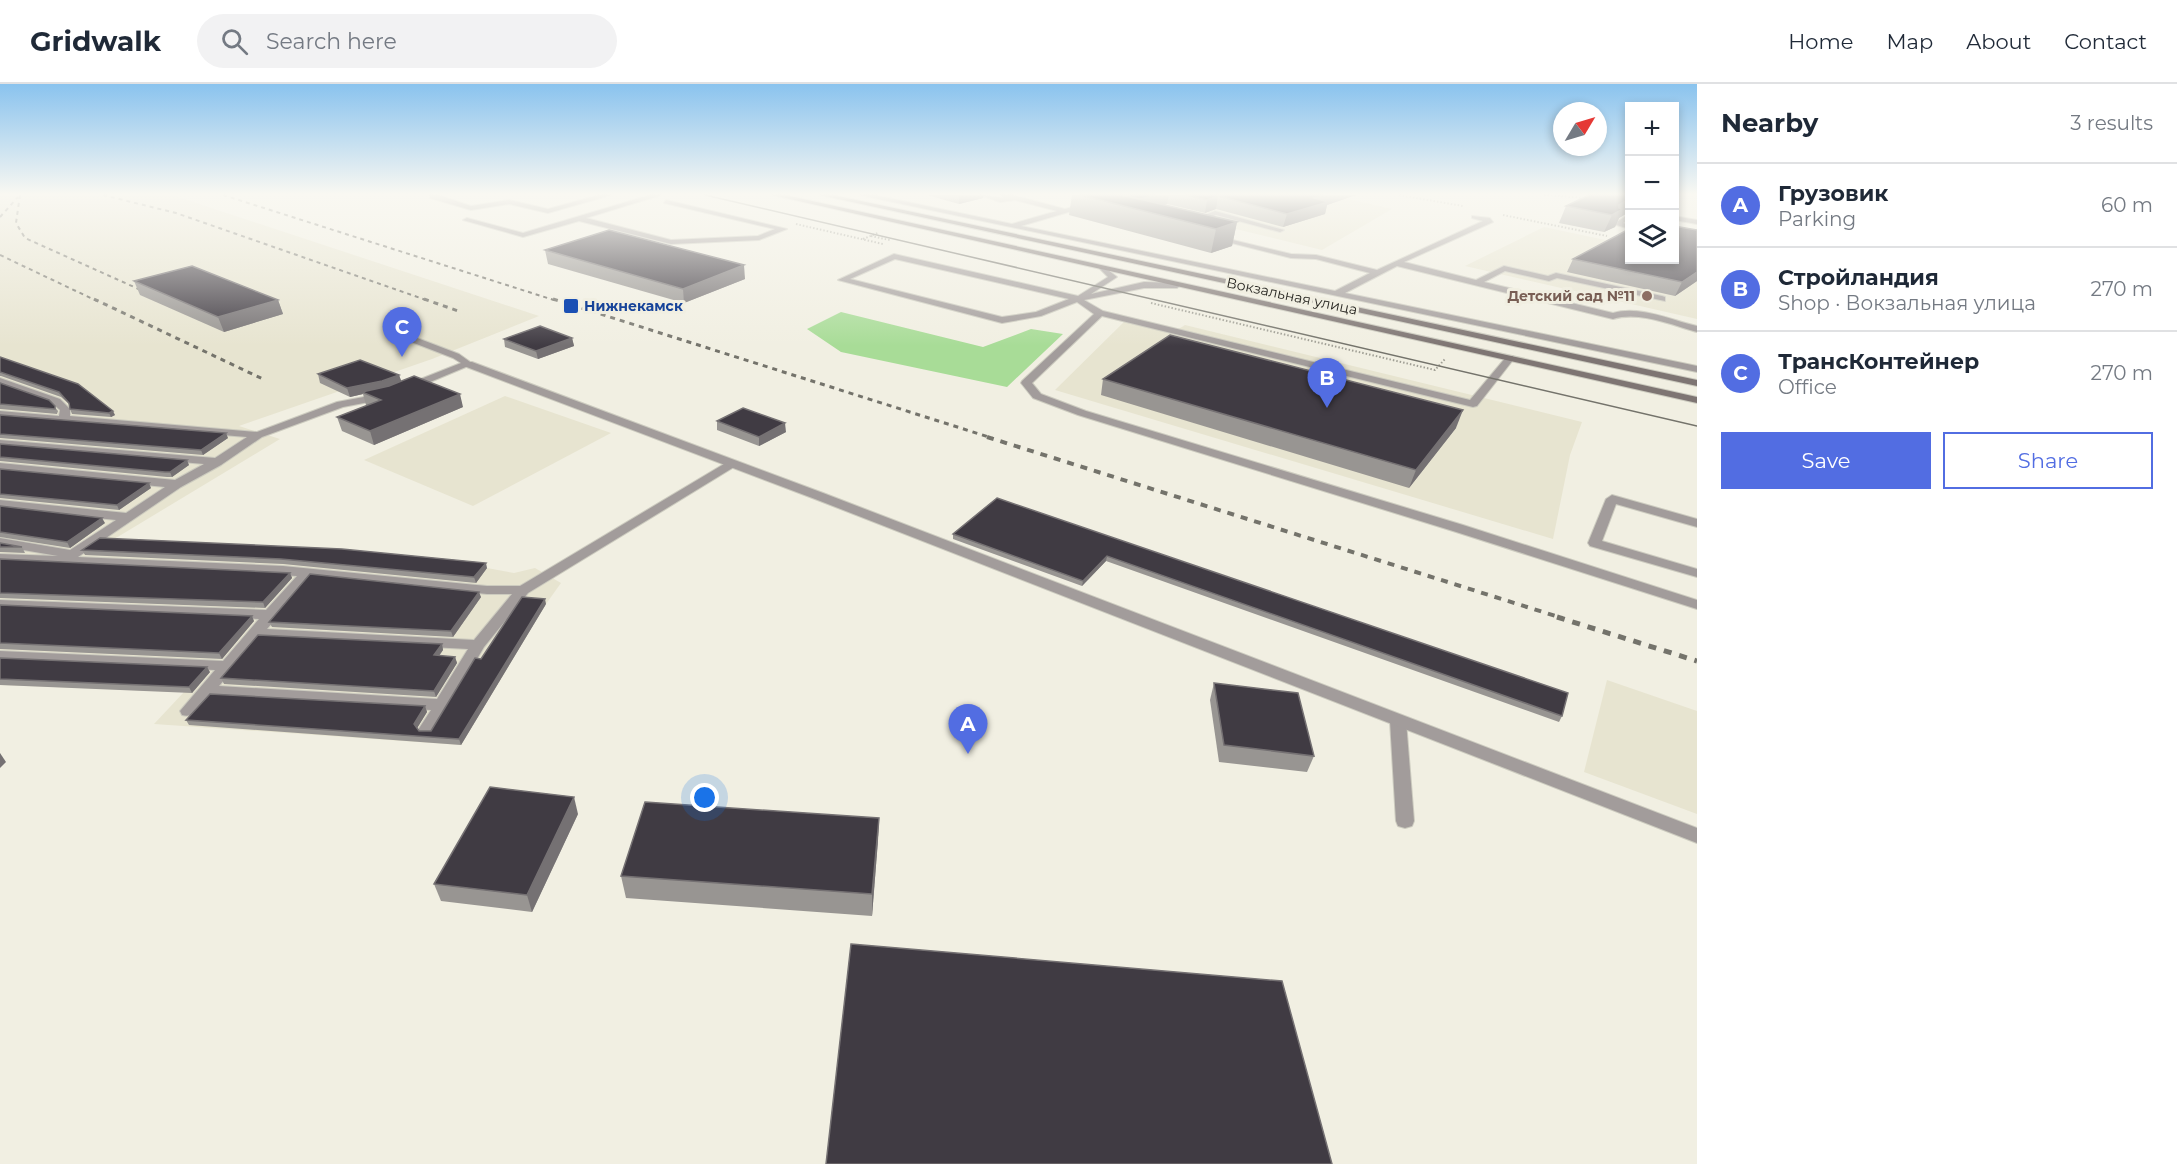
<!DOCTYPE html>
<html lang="en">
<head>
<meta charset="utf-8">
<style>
	body { margin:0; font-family:Montserrat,sans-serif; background:#f2f2f3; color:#1f2937 }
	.controls { position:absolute; right:18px; top:18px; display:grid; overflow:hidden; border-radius:0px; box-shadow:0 3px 9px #0003 }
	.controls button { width:54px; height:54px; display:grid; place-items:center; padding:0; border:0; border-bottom:2px solid #e0e1e3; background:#fff; color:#1f2937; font:30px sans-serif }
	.compass { position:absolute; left:1553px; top:18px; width:54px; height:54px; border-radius:50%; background:#fff; box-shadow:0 3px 9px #0003; rotate:52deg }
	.you { position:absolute; left:705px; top:714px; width:21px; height:21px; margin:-15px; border:4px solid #fff; border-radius:50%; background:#1a73e8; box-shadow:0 0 0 9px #1a73e833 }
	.badge { display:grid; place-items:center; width:39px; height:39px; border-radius:50%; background:#526de2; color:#fff; font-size:20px; font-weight:700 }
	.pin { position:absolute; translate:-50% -50px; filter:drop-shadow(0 2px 3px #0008) }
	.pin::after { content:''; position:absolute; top:32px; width:21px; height:18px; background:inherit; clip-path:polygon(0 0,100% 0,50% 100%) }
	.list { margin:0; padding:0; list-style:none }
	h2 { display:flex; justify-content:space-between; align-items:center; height:78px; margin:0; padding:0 24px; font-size:26px }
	h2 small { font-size:20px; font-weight:400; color:#747a83 }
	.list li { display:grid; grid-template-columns:39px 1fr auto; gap:18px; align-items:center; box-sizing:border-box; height:84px; padding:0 24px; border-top:2px solid #e0e1e3 }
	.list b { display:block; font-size:22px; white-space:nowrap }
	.list p { margin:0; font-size:20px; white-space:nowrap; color:#747a83 }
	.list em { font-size:20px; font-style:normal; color:#747a83 }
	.actions { display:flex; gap:12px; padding:18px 24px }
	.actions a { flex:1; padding:14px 0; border:2px solid #526de2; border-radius:0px; text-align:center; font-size:21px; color:#526de2 }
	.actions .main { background:#526de2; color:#fff }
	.icon { flex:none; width:33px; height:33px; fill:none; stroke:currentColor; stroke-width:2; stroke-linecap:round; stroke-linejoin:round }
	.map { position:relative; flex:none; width:1697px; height:1080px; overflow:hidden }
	header { display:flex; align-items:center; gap:36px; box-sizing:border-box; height:84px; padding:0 30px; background:#fff; border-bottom:2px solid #e0e1e3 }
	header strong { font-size:28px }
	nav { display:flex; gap:33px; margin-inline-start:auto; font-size:21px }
	.search { width:420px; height:54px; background:#f2f2f3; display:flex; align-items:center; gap:15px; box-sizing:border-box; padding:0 21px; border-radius:33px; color:#747a83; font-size:22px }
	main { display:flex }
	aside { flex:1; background:#fff }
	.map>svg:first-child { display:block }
	.built { fill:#e7e4d0 }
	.green { fill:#a8dc97 }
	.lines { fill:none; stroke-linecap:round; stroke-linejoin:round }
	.lane-casing { stroke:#cccbbf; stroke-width:2 }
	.street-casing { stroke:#cccbbf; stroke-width:2 }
	.secondary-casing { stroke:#cccbbf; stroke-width:2 }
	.path { stroke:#a09f95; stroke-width:2; stroke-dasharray:1.5 2; stroke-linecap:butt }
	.lane { fill:#a29c9b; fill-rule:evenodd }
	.street { fill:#a29c9b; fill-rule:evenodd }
	.secondary { fill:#7e7573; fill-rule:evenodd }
	.tram { stroke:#74736b; stroke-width:1.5 }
	.rail-far3 { stroke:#74736b; stroke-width:2; stroke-dasharray:4 4; stroke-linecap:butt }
	.rail-far2 { stroke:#74736b; stroke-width:3; stroke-dasharray:5 5; stroke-linecap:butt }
	.rail-far1 { stroke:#74736b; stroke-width:4; stroke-dasharray:7 7; stroke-linecap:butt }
	.rail { stroke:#74736b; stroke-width:5; stroke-dasharray:8 8; stroke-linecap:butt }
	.wall { fill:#989592 }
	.shaded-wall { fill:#757173 }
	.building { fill:#403b43; stroke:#757173; stroke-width:1.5 }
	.education-dot { fill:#8d6e63; stroke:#f1efe2; stroke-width:2 }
	.transit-dot { fill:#1a4fb4; stroke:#f1efe2; stroke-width:2 }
	.labels { text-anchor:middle; stroke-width:6; stroke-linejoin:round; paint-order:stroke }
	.far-street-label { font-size:14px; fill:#262520; stroke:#f1efe2 }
	.far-education-label { font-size:14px; font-weight:bold; fill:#785e54; stroke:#f1efe2; text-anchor:end }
	.far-transit-label { font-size:14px; font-weight:bold; fill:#164399; stroke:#f1efe2; text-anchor:start }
</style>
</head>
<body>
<header>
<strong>Gridwalk</strong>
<div class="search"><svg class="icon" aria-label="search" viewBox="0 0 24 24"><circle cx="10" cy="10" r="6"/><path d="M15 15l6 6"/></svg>Search here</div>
<nav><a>Home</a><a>Map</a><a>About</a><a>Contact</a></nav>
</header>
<main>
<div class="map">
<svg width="1697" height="1080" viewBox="0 0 1697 1080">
	<rect width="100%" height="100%" fill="#f1efe2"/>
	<g class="built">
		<path d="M 0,111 L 172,111 L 539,232 L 432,275 L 239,342 L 280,355 L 111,457 L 487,484 L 514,489 L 535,484 L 561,499 L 546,520 L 461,661 L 154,640 L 184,608 L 0,601 Z"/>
		<path d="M 1177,111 L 1330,111 L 1392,125 L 1322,166 L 1141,122 Z"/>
		<path d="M 1544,143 L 1629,161 L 1630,176 L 1697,175 L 1697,235 L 1465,182 Z"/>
		<path d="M 1129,233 L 1177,246 L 1185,241 L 1582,338 L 1570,371 L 1553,455 L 1055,306 Z"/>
		<path d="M 505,312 L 611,349 L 473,422 L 364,376 Z"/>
		<path d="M 1607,596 L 1697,627 L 1697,730 L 1584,688 Z"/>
	</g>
	<path class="green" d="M 841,228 L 983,263 L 1031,245 L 1063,250 L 1007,303 L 841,268 L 807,245 Z"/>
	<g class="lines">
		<defs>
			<g id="lane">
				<path d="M 430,111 L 438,111 L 471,122 L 509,116 L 548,125 L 599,111 L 611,111 L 548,129 L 509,120 L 471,126 L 430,114 Z"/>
				<path d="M 650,111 L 661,111 L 586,134 L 671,156 L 758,152 L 775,145 L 664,119 L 666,116 L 787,145 L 759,156 L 671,160 L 579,137 L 523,153 L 463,136 L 467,134 L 523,149 Z"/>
				<path d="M 860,111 L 874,111 L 1012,140 L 1057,127 L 1015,116 L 1000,118 L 980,111 L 1005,114 L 1000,111 L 1012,111 L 1065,125 L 1087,119 L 1089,122 L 1021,142 L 1335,207 L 1370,189 L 1316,175 L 1291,174 L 1208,153 L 1212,151 L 1291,170 L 1316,171 L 1377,186 L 1483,137 L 1472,134 L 1472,132 L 1490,134 L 1493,138 L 1404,178 L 1476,196 L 1504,182 L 1548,192 L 1556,189 L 1662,212 L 1665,213 L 1665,217 L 1557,194 L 1549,197 L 1505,187 L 1484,198 L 1613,229 C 1639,221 1671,236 1697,242 L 1697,248 C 1671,241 1640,227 1613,235 L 1397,182 L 1345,209 L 1697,282 L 1697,288 Z"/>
				<path d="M 1191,127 L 1205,131 L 1215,127 L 1284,146 L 1280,148 L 1216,131 L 1206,135 L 1189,130 Z"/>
				<path d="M 1630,130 L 1630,135 L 1623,139 L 1630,141 L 1630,145 L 1613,140 Z"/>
				<path d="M 1674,132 L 1697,136 L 1697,140 L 1674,136 Z"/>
				<path d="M 894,170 L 1078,212 L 1108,193 L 1099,184 L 1103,182 L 1117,193 L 1091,210 L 1144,198 L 1180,199 L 1181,201 L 1177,204 L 1144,204 L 1084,216 L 1103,227 L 1470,316 L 1507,272 L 1513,272 L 1513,276 L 1477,322 L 1473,323 L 1102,232 L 1032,299 L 1041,310 L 1086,327 L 1463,441 L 1697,516 L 1697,525 L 1453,447 L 1078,331 L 1033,314 L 1021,299 L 1022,297 L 1094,230 L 1077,218 L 1041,232 L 1002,239 L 838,196 ZM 895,175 L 1069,215 L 1036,228 L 1002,233 L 850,195 Z"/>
				<path d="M 393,247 L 399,247 L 459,270 L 473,280 L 411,306 L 403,306 L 403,302 L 461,279 L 453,274 L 393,251 Z"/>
				<path d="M 0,294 L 60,315 L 70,325 L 70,332 L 257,348 L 337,318 L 385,309 L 390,312 L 385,315 L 343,323 L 262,353 L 221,381 L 181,403 L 78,473 L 283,482 L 487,502 L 520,502 L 729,377 L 733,376 L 739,380 L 528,509 L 484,563 L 433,650 L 421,650 L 418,646 L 431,626 L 210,613 C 202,622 195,635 182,631 L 180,627 L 215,586 L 0,577 L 0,567 L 223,577 L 259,535 L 0,524 L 0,516 L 266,526 L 297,492 L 0,478 L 0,470 L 58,472 L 0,462 L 0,454 L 70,466 L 116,436 L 0,424 L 0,416 L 126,429 L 165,403 L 0,387 L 0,379 L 175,396 L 204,380 L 0,362 L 0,356 L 215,374 L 247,353 L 0,333 L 0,327 L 59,332 L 60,326 L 52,319 L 0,300 ZM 311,493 L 487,510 L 512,510 L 474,556 L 267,545 ZM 259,554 L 468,565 L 437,615 L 219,602 Z"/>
				<path d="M 1612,411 L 1697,435 L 1697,443 L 1616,420 L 1602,457 L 1697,485 L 1697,493 L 1590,462 L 1588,459 L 1606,415 Z"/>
				<path d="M 1398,631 L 1404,633 L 1406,637 L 1414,737 L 1412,742 L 1405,744 L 1398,742 L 1396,737 L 1390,637 L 1392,633 Z"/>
			</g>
			<path id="street" d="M 464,278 L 472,278 L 823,409 L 1697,744 L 1697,759 L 815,415 L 464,282 Z"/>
			<g id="secondary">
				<path d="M 772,111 L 785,111 L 1697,313 L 1697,319 Z"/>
				<path d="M 820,111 L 833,111 L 1697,296 L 1697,302 Z"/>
			</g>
		</defs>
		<use href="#lane" class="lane-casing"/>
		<use href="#street" class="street-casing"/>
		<use href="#secondary" class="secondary-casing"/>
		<g class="path">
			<path d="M 1399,111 L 1463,122"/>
			<path d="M 1544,111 L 1588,114"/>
			<path d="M 1503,131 L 1607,152"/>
			<path d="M 796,140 L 883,160"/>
			<path d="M 871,152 L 890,156"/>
			<path d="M 863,155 L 878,149"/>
			<path d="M 1151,219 L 1435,286 L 1445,275"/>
		</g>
		<use href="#lane" class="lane"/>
		<use href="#street" class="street"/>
		<use href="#secondary" class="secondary"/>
		<path class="tram" d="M 705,111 L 1697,342"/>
		<g class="rail-far3">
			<path d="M 20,111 L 16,139 L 25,154 L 143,207"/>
			<path d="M 103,111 L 176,129 L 429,217"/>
			<path d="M 223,111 L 557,217"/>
			<path d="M 0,133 L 18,113"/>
			<path d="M 0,171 L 97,217"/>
		</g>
		<g class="rail-far2">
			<path d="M 94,215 L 265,296"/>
			<path d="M 424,215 L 461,228"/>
			<path d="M 553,215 L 992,354"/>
		</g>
		<path class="rail-far1" d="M 987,353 L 1562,534"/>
		<path class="rail" d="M 1557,533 L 1697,577"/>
	</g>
	<g class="wall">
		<path d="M 927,111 L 983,111 L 983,114 L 959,120 Z"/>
		<path d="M 1072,111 L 1356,111 L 1327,121 L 1325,130 L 1283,143 L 1216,125 L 1205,129 L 1167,120 L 1164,121 L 1237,138 L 1232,162 L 1211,169 L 1069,131 Z"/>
		<path d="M 1629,111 L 1629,128 L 1619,134 L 1615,143 L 1604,148 L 1559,139 L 1566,122 Z"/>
		<path d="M 545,166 L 745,195 L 684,219 L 548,180 Z"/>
		<path d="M 1573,175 L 1697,197 L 1675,212 L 1567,188 Z"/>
		<path d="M 134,197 L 278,216 L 283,230 L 224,248 L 140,211 Z"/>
		<path d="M 572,254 L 574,262 L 538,275 L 505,263 L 504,255 Z"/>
		<path d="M 0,273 L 115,331 L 111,333 L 72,330 L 70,325 L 70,321 L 61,313 L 1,292 L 0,292 Z"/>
		<path d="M 318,290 L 399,291 L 401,297 L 463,323 L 374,361 L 342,347 L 337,333 L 368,321 L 366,321 L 363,310 L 350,313 L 320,299 Z"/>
		<path d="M 1103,295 L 1456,344 L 1409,404 L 1101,311 Z"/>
		<path d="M 0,299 L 49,316 L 58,327 L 57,330 L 0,325 Z"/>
		<path d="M 0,331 L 228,354 L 203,371 L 0,354 Z"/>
		<path d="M 717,337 L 786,348 L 759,362 L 717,346 Z"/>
		<path d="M 0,360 L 189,381 L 172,393 L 167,393 L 0,377 Z"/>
		<path d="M 0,385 L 151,404 L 119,426 L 0,414 Z"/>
		<path d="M 997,414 L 1562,632 L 1559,638 L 1106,477 L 1082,502 L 953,455 L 953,450 Z"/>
		<path d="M 0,422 L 105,439 L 70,464 L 0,453 Z"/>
		<path d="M 0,459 L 22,463 L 25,469 L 0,468 Z"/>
		<path d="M 82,466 L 487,484 L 476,499 L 283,480 L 85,471 Z"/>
		<path d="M 0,475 L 290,489 L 292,494 L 265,524 L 0,514 Z"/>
		<path d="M 481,513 L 453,553 L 272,543 L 269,538 Z"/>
		<path d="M 546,520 L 461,661 L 189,641 L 186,636 L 425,622 L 427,628 L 417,644 L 419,647 L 431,647 L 481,575 Z"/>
		<path d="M 0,521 L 254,537 L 222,575 L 0,565 Z"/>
		<path d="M 442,560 L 443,566 L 439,572 L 455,573 L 457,579 L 436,613 L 224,600 L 221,594 Z"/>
		<path d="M 0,574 L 210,588 L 192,609 L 0,601 Z"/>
		<path d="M 1214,599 L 1314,672 L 1307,688 L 1219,678 L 1210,616 Z"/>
		<path d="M 578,730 L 532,828 L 441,817 L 434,800 Z"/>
		<path d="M 879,734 L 878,756 L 872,832 L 626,814 L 621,792 Z"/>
	</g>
	<g class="shaded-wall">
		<path d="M 959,111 L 983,111 L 983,114 L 959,120 Z"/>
		<path d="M 1156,111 L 1169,111 L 1167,120 L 1142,127 L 1138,116 Z"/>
		<path d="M 1323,111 L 1356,111 L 1327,121 L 1325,130 L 1283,143 L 1287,130 L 1314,114 Z"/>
		<path d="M 1218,112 L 1216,125 L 1205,129 L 1207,116 Z"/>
		<path d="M 1629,115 L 1629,128 L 1619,134 L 1615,143 L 1604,148 L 1612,131 L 1619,121 Z"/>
		<path d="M 1237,138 L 1232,162 L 1211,169 L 1216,145 Z"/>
		<path d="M 744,181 L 745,195 L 684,219 L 683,205 Z"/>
		<path d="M 1697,188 L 1697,197 L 1675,212 L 1682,198 Z"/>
		<path d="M 278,216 L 283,230 L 224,248 L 218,233 Z"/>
		<path d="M 572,254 L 574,262 L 538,275 L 536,267 Z"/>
		<path d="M 399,291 L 402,299 L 362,308 L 363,310 L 350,313 L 347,304 Z"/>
		<path d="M 460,310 L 463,323 L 374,361 L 370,347 Z"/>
		<path d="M 1463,326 L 1456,344 L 1409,404 L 1416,386 Z"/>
		<path d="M 113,327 L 115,331 L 111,333 L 109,329 Z"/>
		<path d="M 785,339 L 786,348 L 759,362 L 759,353 Z"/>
		<path d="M 226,349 L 228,354 L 203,371 L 201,366 Z"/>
		<path d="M 187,376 L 189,381 L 172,393 L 170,388 Z"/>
		<path d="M 149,399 L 151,404 L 119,426 L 117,421 Z"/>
		<path d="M 102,434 L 105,439 L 70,464 L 67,458 Z"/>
		<path d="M 1107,472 L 1106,477 L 1082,502 L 1083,497 Z"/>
		<path d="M 486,479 L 487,484 L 476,499 L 474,493 Z"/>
		<path d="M 290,489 L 292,494 L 265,524 L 263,518 Z"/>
		<path d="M 479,508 L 481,513 L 453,553 L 451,547 Z"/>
		<path d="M 545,515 L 546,520 L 461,661 L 459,655 Z"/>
		<path d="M 252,532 L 254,537 L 222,575 L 219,569 Z"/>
		<path d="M 442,560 L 443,566 L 435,577 L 434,571 Z"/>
		<path d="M 455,573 L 457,579 L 436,613 L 434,607 Z"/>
		<path d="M 207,583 L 210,588 L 192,609 L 189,603 Z"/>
		<path d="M 425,622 L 427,628 L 416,646 L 414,640 Z"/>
		<path d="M 0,669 L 6,678 L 0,684 Z"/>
		<path d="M 574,713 L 578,730 L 532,828 L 527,811 Z"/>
		<path d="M 879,734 L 878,756 L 872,832 L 872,810 Z"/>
	</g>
	<g class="building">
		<path d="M 1080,111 L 1122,111 L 1237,138 L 1216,145 Z"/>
		<path d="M 1122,111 L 1156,111 L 1140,115 Z"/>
		<path d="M 1186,111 L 1323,111 L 1314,114 L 1328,118 L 1287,130 L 1218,112 L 1207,116 Z"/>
		<path d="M 1589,111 L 1629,111 L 1629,115 L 1619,121 L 1619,124 L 1623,125 L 1612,131 L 1566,122 Z"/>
		<path d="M 1674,142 L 1697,146 L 1697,188 L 1682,198 L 1573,175 L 1629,145 L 1629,176 L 1674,176 Z"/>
		<path d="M 609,146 L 744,181 L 683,205 L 545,166 Z"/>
		<path d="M 192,182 L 278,216 L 218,233 L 134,197 Z"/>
		<path d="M 540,242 L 572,254 L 536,267 L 504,255 Z"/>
		<path d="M 1170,251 L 1463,326 L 1416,386 L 1103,295 Z"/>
		<path d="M 0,273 L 78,300 L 113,327 L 109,329 L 70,325 L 69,319 L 59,308 L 0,288 Z"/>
		<path d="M 360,276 L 399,291 L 382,297 L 347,304 L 318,290 Z"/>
		<path d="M 414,292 L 460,310 L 370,347 L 337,333 L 381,316 L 362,308 L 389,302 Z"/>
		<path d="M 0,299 L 49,316 L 55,322 L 55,325 L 0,320 Z"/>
		<path d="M 743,324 L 785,339 L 759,353 L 717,337 Z"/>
		<path d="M 0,331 L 226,349 L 201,366 L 0,350 Z"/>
		<path d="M 0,360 L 187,376 L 170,388 L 165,388 L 0,373 Z"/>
		<path d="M 0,385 L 149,399 L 117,421 L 0,410 Z"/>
		<path d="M 997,414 L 1568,609 L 1562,632 L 1107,472 L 1083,497 L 953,450 Z"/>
		<path d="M 0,422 L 102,434 L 67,458 L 0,448 Z"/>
		<path d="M 100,454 L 342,465 L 486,479 L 474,493 L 281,475 L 82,466 Z"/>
		<path d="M 0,459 L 22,463 L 0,463 Z"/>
		<path d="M 0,475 L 290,489 L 263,518 L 0,509 Z"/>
		<path d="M 310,490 L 479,508 L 451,547 L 269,538 Z"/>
		<path d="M 522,513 L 545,515 L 459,655 L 186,636 L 210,610 L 425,622 L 414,640 L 419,647 L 431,647 L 475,574 L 481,575 Z"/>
		<path d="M 0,521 L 252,532 L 219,569 L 0,559 Z"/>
		<path d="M 258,551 L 442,560 L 434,571 L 455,573 L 434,607 L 221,594 Z"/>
		<path d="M 0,574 L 207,583 L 189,603 L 0,595 Z"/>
		<path d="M 1214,599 L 1298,609 L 1314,672 L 1224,661 Z"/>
		<path d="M 490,703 L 574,713 L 527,811 L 434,800 Z"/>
		<path d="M 645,718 L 879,734 L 872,810 L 621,792 Z"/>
		<path d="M 851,860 L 1282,897 L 1332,1080 L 826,1080 Z"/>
	</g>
	<linearGradient id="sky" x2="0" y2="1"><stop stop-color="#8ac3ee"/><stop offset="0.42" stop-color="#f9f8f2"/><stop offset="1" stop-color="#f9f8f2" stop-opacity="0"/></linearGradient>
	<rect width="1697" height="262" fill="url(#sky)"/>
	<circle class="education-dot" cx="1647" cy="212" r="6"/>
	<rect class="transit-dot" x="563" y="214" width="16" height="16" rx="3"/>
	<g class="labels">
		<g class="far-street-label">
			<text transform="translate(1292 212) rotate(12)" y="5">Вокзальная улица</text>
		</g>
		<g class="far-education-label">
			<text x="1635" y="217">Детский сад №11</text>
		</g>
		<g class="far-transit-label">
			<text x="584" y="227">Нижнекамск</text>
		</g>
	</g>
</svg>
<div class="controls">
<button>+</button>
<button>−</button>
<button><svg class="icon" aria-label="layers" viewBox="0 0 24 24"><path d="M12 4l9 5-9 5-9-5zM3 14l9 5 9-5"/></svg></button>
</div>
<svg class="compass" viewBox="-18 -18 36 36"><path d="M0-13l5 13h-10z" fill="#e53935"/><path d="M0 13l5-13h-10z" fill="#747a83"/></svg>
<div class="you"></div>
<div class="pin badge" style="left:968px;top:670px">A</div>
<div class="pin badge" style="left:1327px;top:324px">B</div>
<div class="pin badge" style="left:402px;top:273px">C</div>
</div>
<aside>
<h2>Nearby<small>3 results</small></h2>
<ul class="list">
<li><span class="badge">A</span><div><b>Грузовик</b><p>Parking</p></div><em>60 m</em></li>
<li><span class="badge">B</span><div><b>Стройландия</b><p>Shop · Вокзальная улица</p></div><em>270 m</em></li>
<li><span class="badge">C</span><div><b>ТрансКонтейнер</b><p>Office</p></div><em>270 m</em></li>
</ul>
<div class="actions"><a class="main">Save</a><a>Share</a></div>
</aside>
</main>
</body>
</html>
